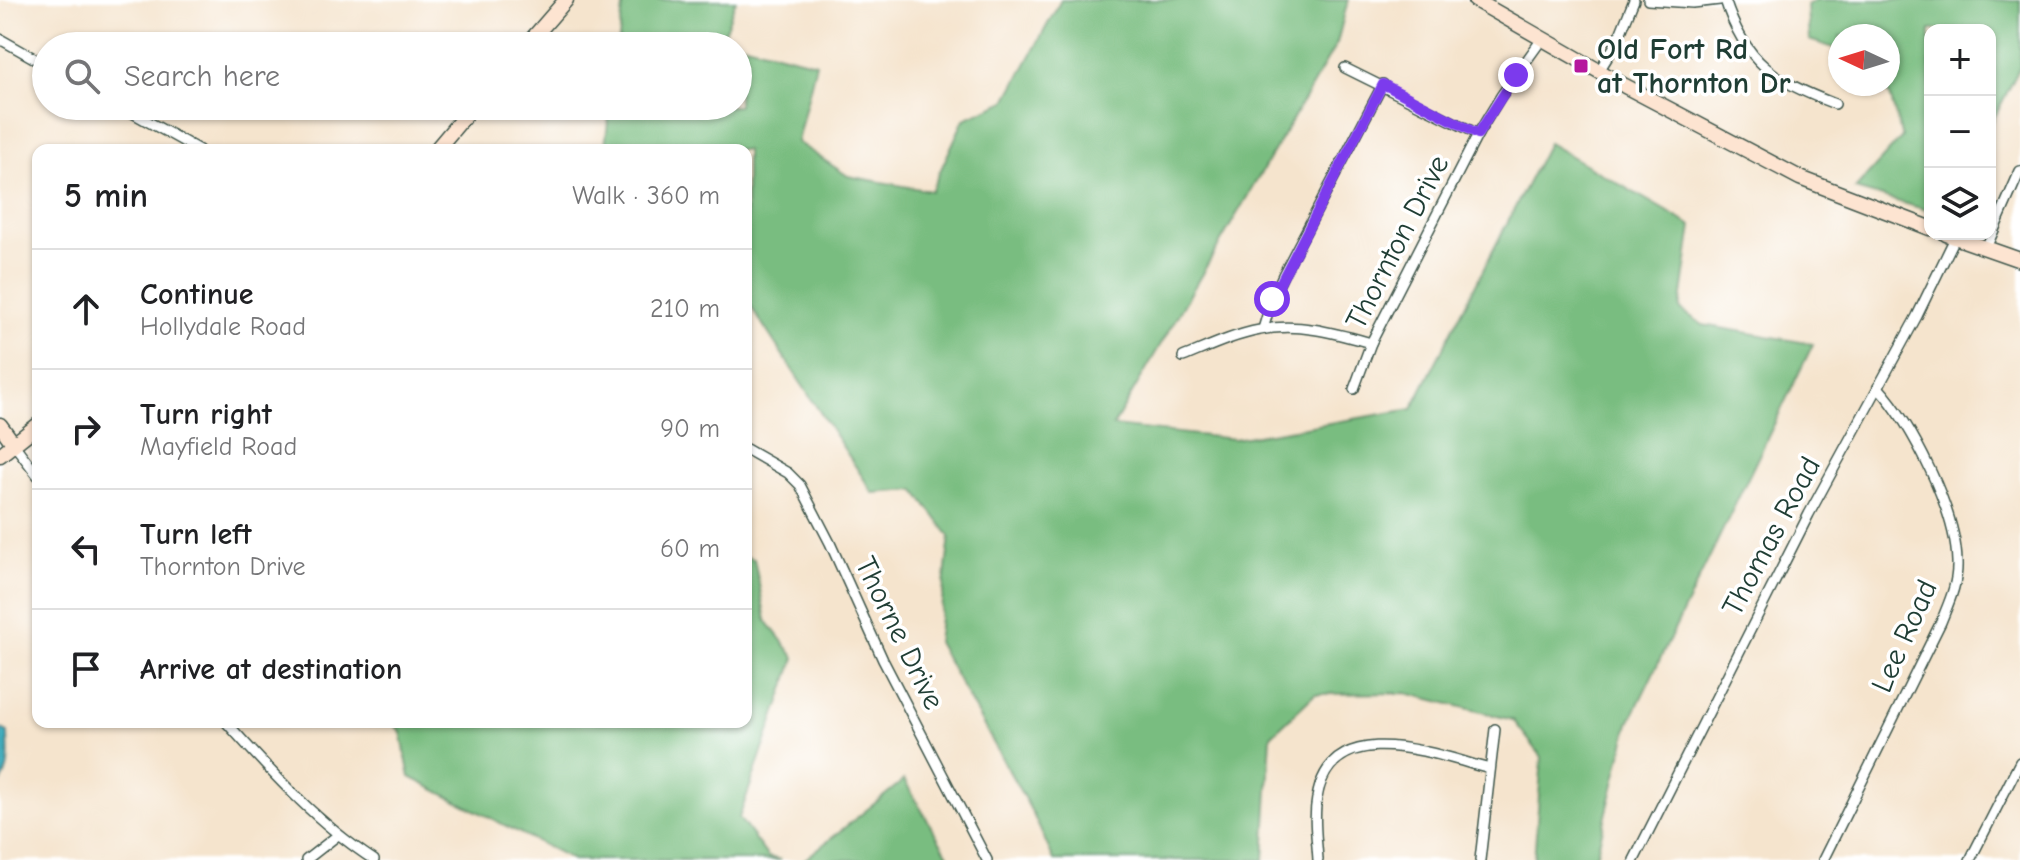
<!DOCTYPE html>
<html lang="en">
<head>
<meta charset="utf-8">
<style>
	body { margin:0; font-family:"Comic Neue",sans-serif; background:#f6f6f6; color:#202124 }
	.controls { position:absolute; right:24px; top:24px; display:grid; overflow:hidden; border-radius:16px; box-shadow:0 2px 6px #0004 }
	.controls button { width:72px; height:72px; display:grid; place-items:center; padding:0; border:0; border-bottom:2px solid #e0e0e0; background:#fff; color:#202124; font:40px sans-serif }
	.compass { position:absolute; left:1828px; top:24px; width:72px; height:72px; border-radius:50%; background:#fff; box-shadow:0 2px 6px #0004; rotate:274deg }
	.stop { position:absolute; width:24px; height:24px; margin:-18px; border:6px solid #7c3aed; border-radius:50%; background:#fff }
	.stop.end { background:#7c3aed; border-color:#fff; box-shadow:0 2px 8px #0008 }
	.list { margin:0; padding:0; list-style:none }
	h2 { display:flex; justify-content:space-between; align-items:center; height:104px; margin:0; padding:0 32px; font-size:34px }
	h2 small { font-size:26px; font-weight:400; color:#757577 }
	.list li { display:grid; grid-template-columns:52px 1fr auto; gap:24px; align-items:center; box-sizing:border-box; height:120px; padding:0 32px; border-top:2px solid #e0e0e0 }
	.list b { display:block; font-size:30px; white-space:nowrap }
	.list p { margin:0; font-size:26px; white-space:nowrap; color:#757577 }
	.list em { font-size:26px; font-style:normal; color:#757577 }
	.icon { flex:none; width:44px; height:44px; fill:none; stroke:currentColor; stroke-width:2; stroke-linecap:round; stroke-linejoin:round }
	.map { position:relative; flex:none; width:2020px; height:860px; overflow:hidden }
	.search { position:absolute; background:#fff; box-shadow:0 2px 6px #0004; left:32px; top:32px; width:720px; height:88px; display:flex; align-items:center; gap:20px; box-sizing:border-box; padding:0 28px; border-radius:44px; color:#757577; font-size:30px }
	.panel { position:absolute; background:#fff; box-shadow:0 2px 6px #0004; left:32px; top:144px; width:720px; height:584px; border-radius:16px }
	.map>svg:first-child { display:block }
	.forest { fill:#79bd80; stroke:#4c7d5a; stroke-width:2 }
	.water { fill:#3dabbc; stroke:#2e7478; stroke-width:2 }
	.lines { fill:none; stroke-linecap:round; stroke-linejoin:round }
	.minor-casing { stroke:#3f564b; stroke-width:12 }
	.secondary-casing { stroke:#3f564b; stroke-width:17 }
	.minor { stroke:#fff; stroke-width:9 }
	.secondary { stroke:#fde4d1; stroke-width:14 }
	.route { stroke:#7c3aed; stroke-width:10 }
	.poi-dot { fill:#b5179e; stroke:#fff; stroke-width:3 }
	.labels { text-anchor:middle; stroke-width:7; stroke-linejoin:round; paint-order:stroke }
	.poi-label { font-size:30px; font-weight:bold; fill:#1f3d34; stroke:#fff; text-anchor:start }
	.street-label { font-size:30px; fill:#1f3d34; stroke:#fff }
</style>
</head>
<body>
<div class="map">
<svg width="2020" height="860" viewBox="0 0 2020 860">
	<rect width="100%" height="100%" fill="#fff"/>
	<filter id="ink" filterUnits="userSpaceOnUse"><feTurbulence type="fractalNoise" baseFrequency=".0125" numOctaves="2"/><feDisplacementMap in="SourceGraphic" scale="16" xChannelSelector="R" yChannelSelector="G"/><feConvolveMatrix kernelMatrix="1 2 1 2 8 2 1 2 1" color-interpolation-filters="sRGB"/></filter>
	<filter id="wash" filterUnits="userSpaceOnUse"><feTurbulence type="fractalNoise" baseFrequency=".006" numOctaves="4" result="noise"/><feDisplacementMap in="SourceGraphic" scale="32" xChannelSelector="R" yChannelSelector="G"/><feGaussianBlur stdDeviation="1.8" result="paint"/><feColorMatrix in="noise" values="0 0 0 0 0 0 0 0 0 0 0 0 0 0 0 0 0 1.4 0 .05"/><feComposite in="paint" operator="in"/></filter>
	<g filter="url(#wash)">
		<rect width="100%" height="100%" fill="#f5e4cd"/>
		<g class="forest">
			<path d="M 624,0 L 736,0 L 722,39 L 816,63 L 797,142 L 848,176 L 931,191 L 964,119 L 1006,101 L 1061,0 L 1348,0 L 1337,43 L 1113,426 L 1234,439 L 1412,409 L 1548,143 L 1692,226 L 1680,309 L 1703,325 L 1813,344 L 1629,723 L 1595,860 L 1534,860 L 1542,757 L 1513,720 L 1406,693 L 1315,694 L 1271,736 L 1264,860 L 1054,860 L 1032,812 L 937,642 L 950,536 L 915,490 L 873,493 L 746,299 L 746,150 L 612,150 L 605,146 L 610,106 L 738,106 L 738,46 L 618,46 Z"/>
			<path d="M 1815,0 L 2020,0 L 2020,67 L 1990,126 L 1990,30 L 1930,30 L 1930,211 L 1855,189 L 1902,137 L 1890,96 L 1881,84 L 1888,84 L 1888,36 L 1840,36 L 1840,50 L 1809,40 L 1807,5 Z"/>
			<path d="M 746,557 L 754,559 L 766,620 L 795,658 L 739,818 L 768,857 L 781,860 L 573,860 L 410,777 L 401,732 L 392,722 L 746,722 Z"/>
			<path d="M 904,780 L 951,860 L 804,860 Z"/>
		</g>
		<path class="water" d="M 0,728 L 8,732 C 8,751 12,766 1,783 Z"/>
	</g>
	<g filter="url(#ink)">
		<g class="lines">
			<defs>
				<g id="minor">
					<path d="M 1648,0 L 1693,3 L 1720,0"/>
					<path d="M 1725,0 C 1745,63 1775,81 1835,104"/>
					<path d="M 0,39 L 46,65"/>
					<path d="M 1345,68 L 1478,134"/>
					<path d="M 1599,71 L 1617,42 L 1634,0"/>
					<path d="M 120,106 L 199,150"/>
					<path d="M 1986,248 L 2020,171"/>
					<path d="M 1263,329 L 1272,299 L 1283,275 L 1383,84"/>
					<path d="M 1183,357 C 1208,347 1233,335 1260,330 C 1297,322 1335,333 1371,343"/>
					<path d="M 1354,389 L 1371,343 L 1478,134 L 1501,96 L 1542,39"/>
					<path d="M 13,443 L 38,476"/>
					<path d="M 746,449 L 788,473 L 800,485 L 830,543 L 883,660 L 987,860"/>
					<path d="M 226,722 C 271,772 318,824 374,860"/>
					<path d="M 306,860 L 338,835"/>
					<path d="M 1318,860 C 1317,840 1313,819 1317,798 C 1331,713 1436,755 1490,769"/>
					<path d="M 1480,860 L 1495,729"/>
					<path d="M 1634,860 L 1809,514 L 1917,316 L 1955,238"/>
					<path d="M 1823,860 L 1941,622 C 1949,602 1958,584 1957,562 C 1956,511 1912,424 1878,387"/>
					<path d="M 1970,860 L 2020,762"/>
				</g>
				<g id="secondary">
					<path d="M 1475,0 L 1625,86 L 1800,178 L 1930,228"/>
					<path d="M 526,46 L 566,0"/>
					<path d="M 436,150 L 473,106"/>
					<path d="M 1946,234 L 2020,260"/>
					<path d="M 0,425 L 13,443"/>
					<path d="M 0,455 L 38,425"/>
				</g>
			</defs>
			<use href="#minor" class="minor-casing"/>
			<use href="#secondary" class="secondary-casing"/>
			<use href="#minor" class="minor"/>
			<use href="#secondary" class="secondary"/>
		</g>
	</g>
	<g class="lines" filter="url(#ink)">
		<path class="route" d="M 1272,299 L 1383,84 L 1478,134 L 1516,75"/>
	</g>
	<rect class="poi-dot" x="1573" y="58" width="16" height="16" rx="4"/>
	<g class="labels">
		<g class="poi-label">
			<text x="1597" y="59">Old Fort Rd<tspan x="1597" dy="34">at Thornton Dr</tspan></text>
		</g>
		<g class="street-label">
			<text transform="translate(1397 242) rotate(-63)" y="10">Thornton Drive</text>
			<text transform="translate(1771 536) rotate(-62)" y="10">Thomas Road</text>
			<text transform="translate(900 633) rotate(64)" y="10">Thorne Drive</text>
			<text transform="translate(1904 636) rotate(-66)" y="10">Lee Road</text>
		</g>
	</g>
</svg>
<div class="controls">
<button>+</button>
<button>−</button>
<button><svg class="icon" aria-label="layers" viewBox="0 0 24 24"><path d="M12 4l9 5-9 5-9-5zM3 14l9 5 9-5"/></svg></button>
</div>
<svg class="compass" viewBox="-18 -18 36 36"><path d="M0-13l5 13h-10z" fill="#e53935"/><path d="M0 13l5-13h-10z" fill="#757577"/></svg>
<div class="stop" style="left:1272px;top:299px"></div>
<div class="stop end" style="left:1516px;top:75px"></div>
<div class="search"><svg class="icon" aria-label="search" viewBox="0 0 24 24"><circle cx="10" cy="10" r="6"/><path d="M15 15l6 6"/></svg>Search here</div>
<section class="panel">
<h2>5 min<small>Walk · 360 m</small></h2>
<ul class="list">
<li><svg class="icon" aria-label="ahead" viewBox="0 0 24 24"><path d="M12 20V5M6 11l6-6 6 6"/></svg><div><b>Continue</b><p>Hollydale Road</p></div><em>210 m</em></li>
<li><svg class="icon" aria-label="right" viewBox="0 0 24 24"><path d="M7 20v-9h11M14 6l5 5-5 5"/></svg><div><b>Turn right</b><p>Mayfield Road</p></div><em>90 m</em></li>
<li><svg class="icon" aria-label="left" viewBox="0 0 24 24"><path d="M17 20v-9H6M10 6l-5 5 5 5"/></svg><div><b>Turn left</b><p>Thornton Drive</p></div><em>60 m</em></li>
<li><svg class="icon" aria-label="arrive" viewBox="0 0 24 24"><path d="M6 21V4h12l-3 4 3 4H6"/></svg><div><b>Arrive at destination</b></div></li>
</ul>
</section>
</div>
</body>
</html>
